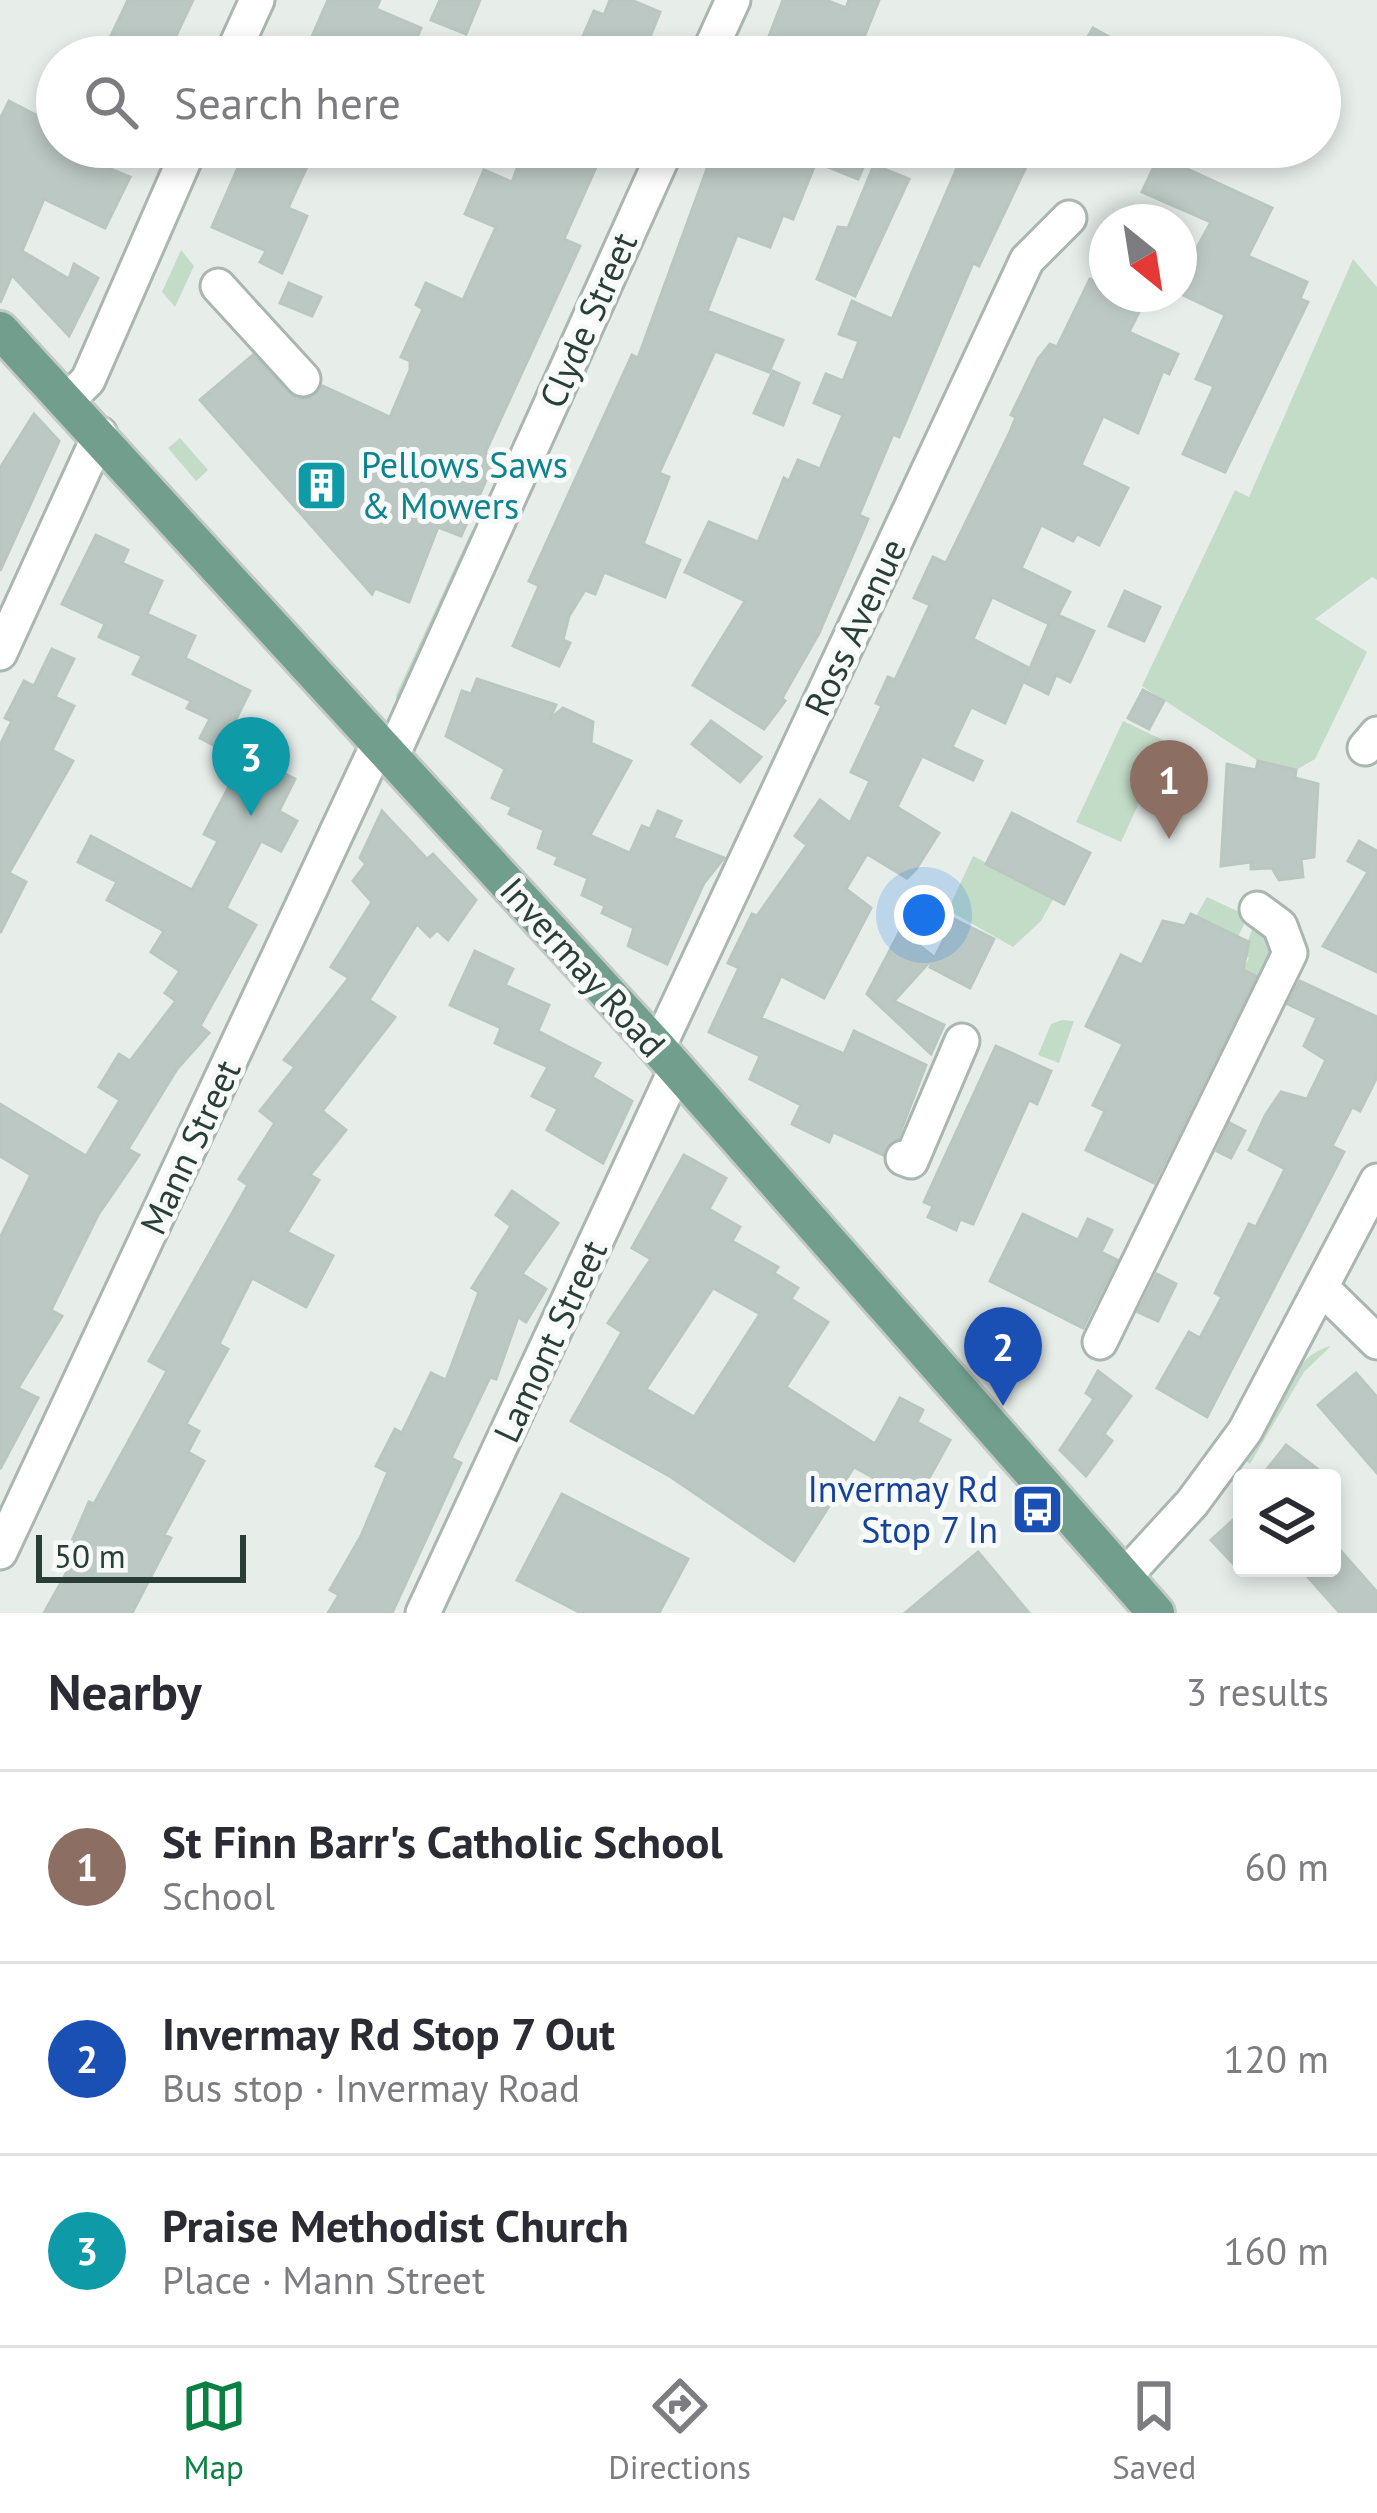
<!DOCTYPE html>
<html lang="en">
<head>
<meta charset="utf-8">
<style>
	body { margin:0; font-family:"PT Sans",sans-serif; background:#f2f2f3; color:#2b2b33 }
	.controls { position:absolute; right:36px; bottom:36px; display:grid; overflow:hidden; border-radius:12px; box-shadow:0 6px 18px #0003 }
	.controls button { width:108px; height:108px; display:grid; place-items:center; padding:0; border:0; border-bottom:3px solid #e1e1e2; background:#fff; color:#2b2b33; font:60px sans-serif }
	.compass { position:absolute; left:1089px; top:204px; width:108px; height:108px; border-radius:50%; background:#fff; box-shadow:0 6px 18px #0003; rotate:150deg }
	.scale { position:absolute; left:36px; bottom:30px; width:210px; box-sizing:border-box; padding-left:12px; border:6px solid #283e36; border-top:0; font-size:33px; line-height:42px; white-space:nowrap; color:#283e36; -webkit-text-stroke:9px #f7faf8; paint-order:stroke }
	.you { position:absolute; left:924px; top:915px; width:42px; height:42px; margin:-30px; border:9px solid #fff; border-radius:50%; background:#1a73e8; box-shadow:0 0 0 18px #1a73e833 }
	.badge { display:grid; place-items:center; width:78px; height:78px; border-radius:50%; background:#0b8043; color:#fff; font-size:39px; font-weight:700 }
	.pin { position:absolute; translate:-50% -99px; filter:drop-shadow(0 3px 6px #0008) }
	.pin::after { content:''; position:absolute; top:63px; width:42px; height:36px; background:inherit; clip-path:polygon(0 0,100% 0,50% 100%) }
	.list { margin:0; padding:0; list-style:none }
	h2 { display:flex; justify-content:space-between; align-items:center; height:156px; margin:0; padding:0 48px; font-size:51px }
	h2 small { font-size:39px; font-weight:400; color:#7c7c81 }
	.list li { display:grid; grid-template-columns:78px 1fr auto; gap:36px; align-items:center; box-sizing:border-box; height:192px; padding:0 48px; border-top:3px solid #e1e1e2 }
	.list b { display:block; font-size:45px; white-space:nowrap }
	.list p { margin:0; font-size:39px; white-space:nowrap; color:#7c7c81 }
	.list em { font-size:39px; font-style:normal; color:#7c7c81 }
	.icon { flex:none; width:66px; height:66px; fill:none; stroke:currentColor; stroke-width:2; stroke-linecap:round; stroke-linejoin:round }
	.map { position:relative; flex:none; width:1377px; height:1613px; overflow:hidden }
	.search { position:absolute; background:#fff; box-shadow:0 6px 18px #0003; left:36px; right:36px; top:36px; height:132px; display:flex; align-items:center; gap:30px; box-sizing:border-box; padding:0 42px; border-radius:66px; color:#7c7c81; font-size:45px }
	.sheet { height:732px; background:#fff }
	nav { display:flex; justify-content:space-around; align-items:center; box-sizing:border-box; height:168px; border-top:3px solid #e1e1e2; background:#fff; font-size:33px; color:#7c7c81 }
	nav a { display:grid; justify-items:center; gap:6px }
	nav .on { color:#0b8043 }
	.map>svg:first-child { display:block }
	.green { fill:#c3dcc7 }
	.building { fill:#bcc8c3; stroke:#bac7c0; stroke-width:3; fill-rule:evenodd }
	.lines { fill:none; stroke-linecap:round; stroke-linejoin:round }
	.minor-casing { stroke:#aab6b0; stroke-width:39 }
	.major-casing { stroke:#c3c9c7; stroke-width:42 }
	.minor { stroke:#fff; stroke-width:33 }
	.major { stroke:#719e8d; stroke-width:36 }
	.labels { text-anchor:middle; stroke-width:10; stroke-linejoin:round; paint-order:stroke }
	.street-label { font-size:36px; fill:#283e36; stroke:#f7faf8 }
	.culture-label { font-size:36px; fill:#0d838f; stroke:#f7faf8; text-anchor:start }
	.transit-label { font-size:36px; fill:#164399; stroke:#f7faf8; text-anchor:end }
</style>
</head>
<body>
<div class="map">
<svg width="1377" height="1613" viewBox="0 0 1377 1613">
	<rect width="100%" height="100%" fill="#e7eeea"/>
	<g class="green">
		<path d="M 181,250 L 194,266 L 175,307 L 162,292 Z"/>
		<path d="M 1353,259 L 1377,287 L 1377,580 L 1372,577 L 1315,619 L 1367,652 L 1315,759 L 1296,770 L 1258,761 L 1142,686 L 1235,490 L 1249,497 Z"/>
		<path d="M 180,438 L 208,470 L 196,481 L 168,448 Z"/>
		<path d="M 472,530 L 477,532 L 396,705 L 396,695 Z"/>
		<path d="M 1123,721 L 1167,742 L 1121,842 L 1076,822 Z"/>
		<path d="M 973,856 L 1054,898 L 1041,921 L 1013,947 L 948,910 Z"/>
		<path d="M 1207,897 L 1248,916 L 1238,937 L 1220,933 L 1196,916 Z"/>
		<path d="M 1256,919 L 1273,934 L 1273,973 L 1263,968 L 1258,977 L 1243,969 L 1249,958 L 1243,954 Z"/>
		<path d="M 1062,1020 L 1074,1021 L 1059,1063 L 1038,1055 L 1051,1024 Z"/>
		<path d="M 1331,1346 L 1304,1372 L 1250,1464 L 1246,1461 C 1265,1428 1291,1353 1331,1346 Z"/>
	</g>
	<g class="building">
		<path d="M 128,0 L 193,0 L 166,57 L 101,57 Z"/>
		<path d="M 328,0 L 380,0 L 376,9 L 421,28 L 409,57 L 303,57 Z"/>
		<path d="M 440,0 L 480,0 L 466,34 L 431,20 Z"/>
		<path d="M 610,0 L 631,0 L 660,12 L 642,57 L 574,57 L 594,11 L 604,15 Z"/>
		<path d="M 783,0 L 826,0 L 846,8 L 849,0 L 879,0 L 856,57 L 761,57 Z"/>
		<path d="M 1093,28 L 1146,57 L 1076,57 Z"/>
		<path d="M 9,101 L 57,126 L 57,147 L 130,177 L 105,228 L 44,199 L 22,251 L 69,279 L 74,264 L 98,278 L 69,336 L 12,275 L 0,303 L 0,119 Z"/>
		<path d="M 247,147 L 316,147 L 288,208 L 307,216 L 282,273 L 260,262 L 266,251 L 212,227 Z"/>
		<path d="M 525,147 L 605,147 L 564,239 L 580,246 L 485,453 L 496,458 L 461,536 L 438,527 L 409,602 L 375,588 L 372,594 L 200,400 L 253,355 L 296,399 L 309,399 L 323,386 L 390,417 L 410,370 L 410,361 L 401,357 L 423,309 L 416,305 L 426,283 L 463,300 L 496,227 L 465,214 L 484,170 L 512,182 Z"/>
		<path d="M 715,147 L 872,147 L 858,179 L 816,162 L 793,219 L 783,215 L 770,247 L 737,235 L 707,311 L 783,340 L 769,372 L 715,351 L 659,473 L 669,477 L 643,544 L 680,560 L 665,597 L 604,572 L 595,594 L 585,590 L 569,616 L 563,640 L 570,643 L 559,666 L 513,646 L 539,586 L 529,581 L 632,355 L 638,358 Z"/>
		<path d="M 966,147 L 1026,167 L 979,266 L 973,263 L 899,437 L 893,434 L 859,515 L 868,519 L 819,633 L 782,698 L 785,701 L 764,729 L 693,685 L 745,601 L 685,572 L 709,522 L 758,542 L 784,478 L 789,481 L 798,460 L 820,469 L 843,415 L 814,403 L 826,374 L 843,381 L 859,341 L 839,334 L 852,301 L 892,319 Z"/>
		<path d="M 1159,156 L 1272,208 L 1248,256 L 1307,282 L 1300,299 L 1308,302 L 1225,472 L 1183,454 L 1214,386 L 1196,379 L 1225,315 L 1179,293 L 1179,262 L 1187,266 L 1211,222 L 1142,192 Z"/>
		<path d="M 874,165 L 909,179 L 855,296 L 817,279 L 838,227 L 848,228 Z"/>
		<path d="M 1090,279 L 1107,287 L 1107,294 L 1143,304 L 1129,332 L 1178,354 L 1169,374 L 1163,371 L 1138,433 L 1103,416 L 1081,465 L 1128,488 L 1099,545 L 1077,534 L 1073,541 L 1041,525 L 1021,568 L 1070,592 L 1058,615 L 1094,631 L 1070,682 L 1056,675 L 1048,694 L 1024,682 L 1049,624 L 992,597 L 973,639 L 1029,668 L 1005,723 L 971,707 L 952,747 L 982,761 L 973,780 L 922,756 L 897,807 L 939,833 L 916,869 L 907,878 L 867,854 L 846,889 L 871,908 L 824,998 L 781,976 L 761,1018 L 844,1054 L 854,1031 L 926,1065 L 898,1138 L 883,1155 L 833,1132 L 829,1142 L 792,1124 L 801,1105 L 750,1079 L 760,1056 L 709,1032 L 739,968 L 728,963 L 752,914 L 757,916 L 807,845 L 795,836 L 820,800 L 850,823 L 870,781 L 851,772 L 882,706 L 876,703 L 888,677 L 895,680 L 930,605 L 914,598 L 933,557 L 946,563 L 1009,434 L 1016,417 L 1011,415 L 1038,359 L 1050,344 L 1057,347 Z"/>
		<path d="M 289,283 L 321,297 L 312,316 L 280,303 Z"/>
		<path d="M 773,371 L 799,383 L 783,425 L 754,413 Z"/>
		<path d="M 34,414 L 59,441 L 0,571 L 0,468 Z"/>
		<path d="M 96,535 L 128,550 L 122,563 L 162,581 L 147,614 L 195,636 L 185,658 L 250,691 L 221,749 L 200,738 L 210,719 L 187,708 L 191,701 L 133,674 L 142,656 L 99,637 L 105,624 L 62,604 Z"/>
		<path d="M 1125,591 L 1160,607 L 1144,641 L 1109,626 Z"/>
		<path d="M 52,649 L 74,659 L 55,697 L 74,706 L 52,750 L 73,761 L 9,873 L 26,882 L 0,933 L 0,745 L 12,721 L 5,718 L 24,681 L 34,686 Z"/>
		<path d="M 477,679 L 556,705 L 549,720 L 563,708 L 593,722 L 591,743 L 631,761 L 590,835 L 630,853 L 642,826 L 650,829 L 658,811 L 681,821 L 673,838 L 724,858 L 704,883 L 667,964 L 628,946 L 634,928 L 602,913 L 605,906 L 582,895 L 588,878 L 555,864 L 558,857 L 538,848 L 544,830 L 509,814 L 512,807 L 492,798 L 505,769 L 446,736 L 462,691 L 471,694 Z"/>
		<path d="M 1143,690 L 1164,701 L 1149,729 L 1128,718 Z"/>
		<path d="M 711,721 L 761,757 L 740,782 L 692,744 Z"/>
		<path d="M 246,754 L 295,779 L 279,811 L 297,821 L 281,851 L 261,841 L 226,908 L 256,925 L 200,1026 L 209,1033 L 177,1069 L 128,1149 L 139,1155 L 98,1215 L 51,1310 L 62,1316 L 18,1388 L 38,1398 L 0,1469 L 0,1238 L 31,1175 L 0,1156 L 0,1104 L 86,1156 L 120,1100 L 99,1087 L 119,1054 L 130,1061 L 176,1001 L 165,993 L 180,971 L 151,952 L 164,931 L 107,900 L 117,882 L 78,862 L 91,836 L 192,890 L 218,841 L 204,834 Z"/>
		<path d="M 1258,761 L 1296,770 L 1295,778 L 1318,784 L 1314,857 L 1301,859 L 1303,877 L 1279,880 L 1272,868 L 1251,869 L 1251,862 L 1221,866 L 1227,764 L 1256,770 Z"/>
		<path d="M 382,811 L 427,859 L 433,854 L 476,900 L 448,940 L 437,930 L 430,937 L 417,924 L 369,1000 L 395,1017 L 322,1111 L 346,1130 L 310,1175 L 319,1180 L 287,1232 L 333,1256 L 306,1307 L 252,1278 L 219,1344 L 228,1349 L 186,1424 L 199,1431 L 188,1452 L 204,1461 L 164,1535 L 171,1538 L 132,1613 L 44,1613 L 82,1545 L 72,1541 L 89,1502 L 94,1504 L 167,1371 L 149,1361 L 248,1185 L 239,1179 L 275,1123 L 260,1111 L 295,1067 L 284,1060 L 349,978 L 331,967 L 372,902 L 353,881 L 366,864 L 360,858 Z"/>
		<path d="M 1012,813 L 1090,853 L 1064,904 L 986,864 Z"/>
		<path d="M 1359,841 L 1377,851 L 1377,972 L 1323,946 L 1368,872 L 1348,861 Z"/>
		<path d="M 1191,914 L 1249,942 L 1243,970 L 1256,976 L 1154,1183 L 1086,1150 L 1105,1111 L 1093,1105 L 1123,1044 L 1086,1026 L 1121,955 L 1142,965 L 1163,921 L 1185,926 Z"/>
		<path d="M 954,919 L 994,939 L 970,988 L 930,967 Z"/>
		<path d="M 900,931 L 934,957 L 894,1001 L 944,1025 L 931,1054 L 867,994 Z"/>
		<path d="M 475,951 L 513,969 L 505,985 L 549,1005 L 538,1031 L 600,1063 L 592,1077 L 632,1101 L 603,1163 L 547,1130 L 558,1109 L 532,1096 L 548,1067 L 495,1043 L 501,1028 L 450,1005 Z"/>
		<path d="M 1300,981 L 1377,1017 L 1377,1077 L 1360,1111 L 1352,1107 L 1332,1146 L 1344,1152 L 1207,1417 L 1157,1388 L 1189,1332 L 1200,1338 L 1222,1297 L 1215,1293 L 1249,1224 L 1256,1227 L 1285,1169 L 1249,1150 L 1266,1114 L 1281,1092 L 1307,1099 L 1326,1060 L 1304,1046 L 1317,1018 L 1288,1004 Z"/>
		<path d="M 996,1046 L 1051,1071 L 1037,1104 L 1029,1100 L 973,1224 L 960,1219 L 956,1230 L 928,1217 L 933,1206 L 924,1202 Z"/>
		<path d="M 1230,1123 L 1245,1131 L 1231,1158 L 1217,1151 Z"/>
		<path d="M 684,1155 L 726,1178 L 709,1209 L 740,1227 L 732,1241 L 778,1267 L 774,1273 L 798,1288 L 791,1299 L 828,1322 L 786,1387 L 875,1444 L 900,1398 L 923,1410 L 917,1422 L 950,1440 L 923,1489 L 910,1482 L 903,1494 L 854,1467 L 794,1561 L 671,1477 L 571,1421 L 622,1332 L 608,1323 L 651,1259 L 632,1248 ZM 713,1288 L 760,1314 L 694,1417 L 646,1389 Z"/>
		<path d="M 512,1191 L 558,1223 L 522,1274 L 546,1289 L 526,1322 L 518,1317 L 496,1379 L 490,1377 L 451,1458 L 461,1463 L 392,1613 L 328,1613 L 339,1595 L 330,1590 L 361,1536 L 388,1472 L 376,1466 L 395,1429 L 402,1433 L 431,1373 L 446,1380 L 479,1292 L 472,1288 L 511,1226 L 496,1215 Z"/>
		<path d="M 1023,1214 L 1078,1240 L 1088,1219 L 1112,1230 L 1101,1252 L 1117,1260 L 1083,1328 L 990,1281 Z"/>
		<path d="M 1157,1274 L 1176,1284 L 1158,1321 L 1138,1312 Z"/>
		<path d="M 1098,1371 L 1131,1396 L 1104,1434 L 1112,1441 L 1086,1476 L 1060,1450 L 1094,1399 L 1086,1393 Z"/>
		<path d="M 1356,1373 L 1377,1397 L 1377,1473 L 1318,1405 Z"/>
		<path d="M 1286,1445 L 1298,1454 L 1329,1478 L 1260,1478 Z"/>
		<path d="M 562,1494 L 688,1559 L 659,1613 L 581,1613 L 517,1580 Z"/>
		<path d="M 1242,1512 L 1242,1573 L 1211,1540 Z"/>
		<path d="M 1332,1541 L 1377,1592 L 1377,1613 L 1340,1613 L 1300,1568 L 1332,1568 Z"/>
		<path d="M 978,1552 L 1029,1613 L 905,1613 Z"/>
	</g>
	<g class="lines">
		<defs>
			<g id="minor">
				<path d="M 231,57 L 257,0"/>
				<path d="M 707,57 L 733,0"/>
				<path d="M 218,286 L 303,379"/>
				<path d="M 68,400 L 88,380 L 190,147"/>
				<path d="M 0,653 L 100,434"/>
				<path d="M 1365,748 L 1377,734"/>
				<path d="M 392,756 L 667,147"/>
				<path d="M 658,1048 L 1027,260 L 1069,218"/>
				<path d="M 903,1158 L 911,1161 L 962,1041"/>
				<path d="M 1324,1290 L 1377,1342"/>
				<path d="M 1100,1342 L 1290,953 L 1280,926 L 1257,909"/>
				<path d="M 0,1552 L 379,742"/>
				<path d="M 1124,1577 L 1192,1503 L 1245,1431 L 1377,1181"/>
				<path d="M 423,1613 L 676,1069"/>
			</g>
			<path id="major" d="M 0,330 L 658,1048 L 1156,1613"/>
		</defs>
		<use href="#minor" class="minor-casing"/>
		<use href="#major" class="major-casing"/>
		<use href="#minor" class="minor"/>
		<use href="#major" class="major"/>
	</g>
	<defs>
		<symbol id="building-square" viewBox="-11 -11 22 22"><rect x="-9" y="-9" width="18" height="18" rx="4" fill="#0f9aa8" stroke="#f7faf8"/><path d="M-4-6H4V6H1V3H-1V6H-4ZM-2.5-4.3h1.7v1.8h-1.7ZM.8-4.3h1.7v1.8H.8ZM-2.5-1h1.7V.8h-1.7ZM.8-1h1.7V.8H.8Z" fill="#fff"/></symbol>
		<symbol id="bus-square" viewBox="-11 -11 22 22"><rect x="-9" y="-9" width="18" height="18" rx="4" fill="#1a4fb4" stroke="#f7faf8"/><path d="M-5-6H5V4H4V6H2V4H-2V6H-4V4H-5ZM-3.5-4V0h7V-4ZM-3.5 1.2v1.5H-2V1.2ZM2 1.2v1.5H3.5V1.2Z" fill="#fff"/></symbol>
	</defs>
	<g fill-rule="evenodd">
		<use href="#building-square" x="292" y="456" width="59" height="59"/>
		<use href="#bus-square" x="1008" y="1480" width="59" height="59"/>
	</g>
	<g class="labels">
		<g class="street-label">
			<text transform="translate(588 320) rotate(-66)" y="13">Clyde Street</text>
			<text transform="translate(855 627) rotate(-65)" y="13">Ross Avenue</text>
			<text transform="translate(583 967) rotate(48)" y="13">Invermay Road</text>
			<text transform="translate(190 1147) rotate(-65)" y="13">Mann Street</text>
			<text transform="translate(550 1341) rotate(-65)" y="13">Lamont Street</text>
		</g>
		<g class="culture-label">
			<text x="361" y="478">Pellows Saws<tspan x="361" dy="41">&amp; Mowers</tspan></text>
		</g>
		<g class="transit-label">
			<text x="998" y="1502">Invermay Rd<tspan x="998" dy="41">Stop 7 In</tspan></text>
		</g>
	</g>
</svg>
<div class="controls">
<button><svg class="icon" aria-label="layers" viewBox="0 0 24 24"><path d="M12 4l9 5-9 5-9-5zM3 14l9 5 9-5"/></svg></button>
</div>
<svg class="compass" viewBox="-18 -18 36 36"><path d="M0-13l5 13h-10z" fill="#e53935"/><path d="M0 13l5-13h-10z" fill="#7c7c81"/></svg>
<div class="scale">50 m</div>
<div class="you"></div>
<div class="pin badge" style="left:1169px;top:839px;background:#8d6e63">1</div>
<div class="pin badge" style="left:1003px;top:1406px;background:#1a4fb4">2</div>
<div class="pin badge" style="left:251px;top:816px;background:#0f9aa8">3</div>
<div class="search"><svg class="icon" aria-label="search" viewBox="0 0 24 24"><circle cx="10" cy="10" r="6"/><path d="M15 15l6 6"/></svg>Search here</div>
</div>
<section class="sheet">
<h2>Nearby<small>3 results</small></h2>
<ul class="list">
<li><span class="badge" style="background:#8d6e63">1</span><div><b>St Finn Barr's Catholic School</b><p>School</p></div><em>60 m</em></li>
<li><span class="badge" style="background:#1a4fb4">2</span><div><b>Invermay Rd Stop 7 Out</b><p>Bus stop · Invermay Road</p></div><em>120 m</em></li>
<li><span class="badge" style="background:#0f9aa8">3</span><div><b>Praise Methodist Church</b><p>Place · Mann Street</p></div><em>160 m</em></li>
</ul>
</section>
<nav>
<a class="on"><svg class="icon" aria-label="map" viewBox="0 0 24 24"><path d="M3 6l6-2 6 2 6-2v14l-6 2-6-2-6 2zM9 4v14M15 6v14"/></svg>Map</a>
<a><svg class="icon" aria-label="directions" viewBox="0 0 24 24"><path d="M12 3l9 9-9 9-9-9zM9 14v-3h6M13 9l2 2-2 2"/></svg>Directions</a>
<a><svg class="icon" aria-label="saved" viewBox="0 0 24 24"><path d="M7 4h10v16l-5-4-5 4z"/></svg>Saved</a>
</nav>
</body>
</html>
